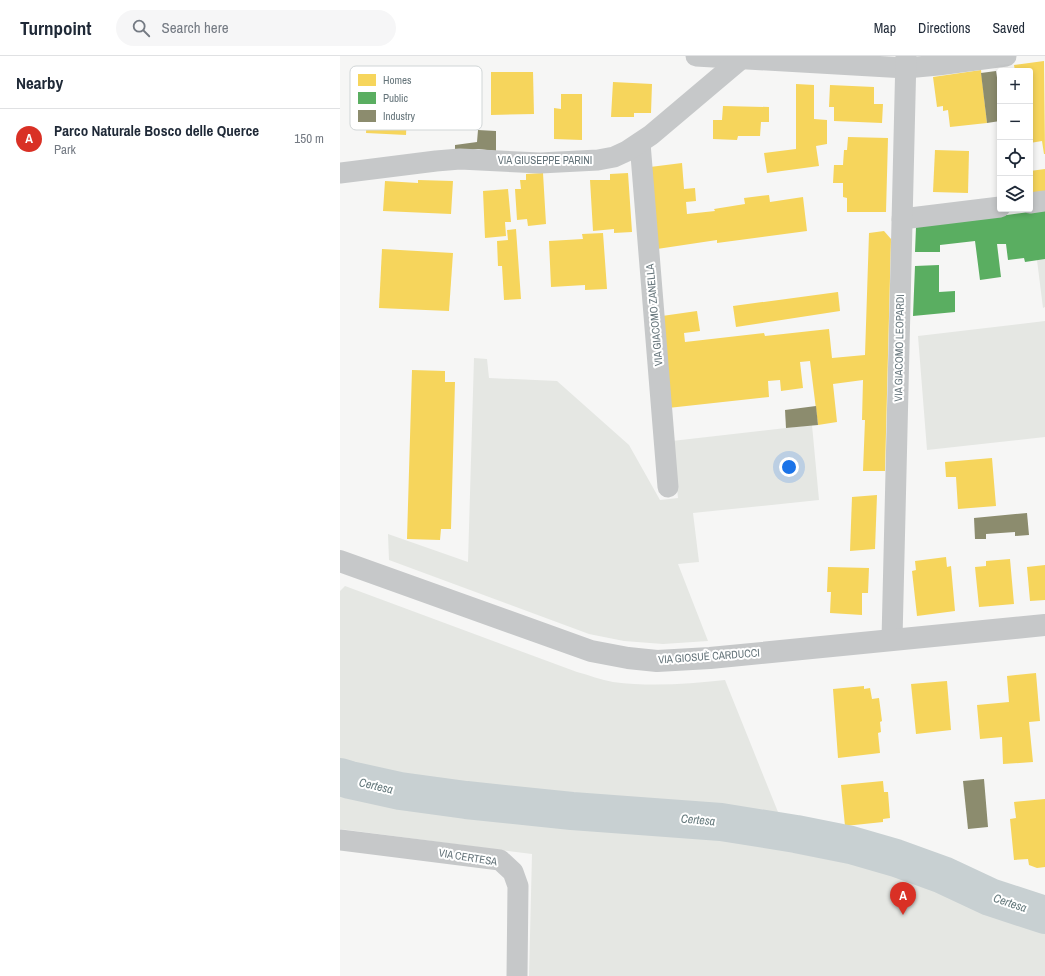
<!DOCTYPE html>
<html lang="en">
<head>
<meta charset="utf-8">
<style>
	body { margin:0; font-family:"Archivo Narrow",sans-serif; background:#f6f6f7; color:#1f2937 }
	.controls { position:absolute; right:12px; top:12px; display:grid; overflow:hidden; border-radius:4px; box-shadow:0 2px 6px #0003 }
	.controls button { width:36px; height:36px; display:grid; place-items:center; padding:0; border:0; border-bottom:1px solid #e0e1e3; background:#fff; color:#1f2937; font:20px sans-serif }
	.you { position:absolute; left:449px; top:411px; width:14px; height:14px; margin:-10px; border:3px solid #fff; border-radius:50%; background:#1a73e8; box-shadow:0 0 0 6px #1a73e833 }
	.badge { display:grid; place-items:center; width:26px; height:26px; border-radius:50%; background:#d93025; color:#fff; font-size:13px; font-weight:700 }
	.pin { position:absolute; translate:-50% -33px; filter:drop-shadow(0 1px 2px #0008) }
	.pin::after { content:''; position:absolute; top:21px; width:14px; height:12px; background:inherit; clip-path:polygon(0 0,100% 0,50% 100%) }
	.list { margin:0; padding:0; list-style:none }
	h2 { display:flex; justify-content:space-between; align-items:center; height:52px; margin:0; padding:0 16px; font-size:17px }
	h2 small { font-size:13px; font-weight:400; color:#747a83 }
	.list li { display:grid; grid-template-columns:26px 1fr auto; gap:12px; align-items:center; box-sizing:border-box; height:60px; padding:0 16px; border-top:1px solid #e0e1e3 }
	.list b { display:block; font-size:15px; white-space:nowrap }
	.list p { margin:0; font-size:13px; white-space:nowrap; color:#747a83 }
	.list em { font-size:13px; font-style:normal; color:#747a83 }
	.icon { flex:none; width:22px; height:22px; fill:none; stroke:currentColor; stroke-width:2; stroke-linecap:round; stroke-linejoin:round }
	.map { position:relative; flex:none; width:705px; height:920px; overflow:hidden }
	header { display:flex; align-items:center; gap:24px; box-sizing:border-box; height:56px; padding:0 20px; background:#fff; border-bottom:1px solid #e0e1e3 }
	header strong { font-size:19px }
	nav { display:flex; gap:22px; margin-inline-start:auto; font-size:14px }
	.search { width:280px; height:36px; background:#f6f6f7; display:flex; align-items:center; gap:10px; box-sizing:border-box; padding:0 14px; border-radius:22px; color:#747a83; font-size:15px }
	main { display:flex }
	aside { flex:1; background:#fff }
	.map>svg:first-child { display:block }
	.green { fill:#e5e7e3 }
	.homes { fill:#f6d55c }
	.public { fill:#5aae61 }
	.industry { fill:#8c8c6e }
	.lines { fill:none; stroke-linecap:round; stroke-linejoin:round }
	.river { stroke:#c8d0d2; stroke-width:38 }
	.minor { stroke:#c6c8c9; stroke-width:21 }
	.tertiary { stroke:#c6c8c9; stroke-width:22 }
	.labels { text-anchor:middle; stroke-width:4; stroke-linejoin:round; paint-order:stroke }
	.street-label { font-size:11px; fill:#66757b; stroke:#fff }
	.water-label { font-size:12px; font-style:italic; fill:#667a7d; stroke:#fff }
	.key { fill:#fff; stroke:#d1d6d7; stroke-width:1 }
	.key-label { font-size:11px; fill:#66757b }
</style>
</head>
<body>
<header>
<strong>Turnpoint</strong>
<div class="search"><svg class="icon" aria-label="search" viewBox="0 0 24 24"><circle cx="10" cy="10" r="6"/><path d="M15 15l6 6"/></svg>Search here</div>
<nav><a>Map</a><a>Directions</a><a>Saved</a></nav>
</header>
<main>
<aside>
<h2>Nearby<small></small></h2>
<ul class="list">
<li><span class="badge">A</span><div><b>Parco Naturale Bosco delle Querce</b><p>Park</p></div><em>150 m</em></li>
</ul>
</aside>
<div class="map">
<svg width="705" height="920" viewBox="0 0 705 920">
	<rect width="100%" height="100%" fill="#f6f6f5"/>
	<g class="green">
		<path d="M 705,203 L 705,251 L 703,252 L 697,204 Z"/>
		<path d="M 705,265 L 705,381 L 587,394 L 578,280 Z"/>
		<path d="M 134,302 L 147,303 L 149,322 L 217,325 L 289,389 L 320,444 L 338,442 L 332,385 L 472,369 L 479,444 L 353,457 L 359,506 L 338,508 L 368,585 L 323,588 L 284,585 L 249,578 L 49,504 L 48,478 L 128,506 Z"/>
		<path d="M 5,530 L 237,616 C 249,619 261,624 273,626 C 311,631 348,628 385,624 L 440,761 L 411,756 L 200,740 L 58,719 L 0,706 L 0,535 Z"/>
		<path d="M 0,732 L 29,741 L 116,752 L 343,774 L 406,783 L 456,787 L 519,801 L 593,825 L 630,845 L 705,875 L 705,920 L 189,920 L 192,798 L 0,773 Z"/>
	</g>
	<g class="homes">
		<path d="M 704,5 L 705,98 L 704,98 L 702,85 L 690,87 L 690,15 L 675,15 L 674,9 Z"/>
		<path d="M 641,14 L 647,67 L 610,71 L 608,54 L 603,55 L 603,50 L 597,51 L 593,21 Z"/>
		<path d="M 151,16 L 193,16 L 194,58 L 151,59 Z"/>
		<path d="M 29,19 L 69,21 L 66,79 L 26,77 Z"/>
		<path d="M 273,26 L 312,28 L 311,57 L 294,57 L 294,61 L 271,61 Z"/>
		<path d="M 456,28 L 474,29 L 474,63 L 487,64 L 487,88 L 476,90 L 479,110 L 427,117 L 424,97 L 456,93 Z"/>
		<path d="M 490,29 L 534,31 L 534,48 L 543,48 L 542,67 L 494,65 L 494,51 L 489,51 Z"/>
		<path d="M 221,38 L 242,38 L 242,84 L 214,83 L 214,52 L 221,53 Z"/>
		<path d="M 383,50 L 429,51 L 429,66 L 421,66 L 420,80 L 398,80 L 397,84 L 373,83 L 373,64 L 382,64 Z"/>
		<path d="M 508,81 L 548,82 L 546,156 L 507,156 L 507,142 L 503,141 L 503,127 L 493,127 L 494,109 L 503,109 L 504,94 L 507,94 Z"/>
		<path d="M 595,94 L 629,95 L 628,137 L 593,136 Z"/>
		<path d="M 342,107 L 344,133 L 355,132 L 356,145 L 346,146 L 347,158 L 375,155 L 374,153 L 405,148 L 404,142 L 429,139 L 430,146 L 463,141 L 467,175 L 377,187 L 377,184 L 317,193 L 310,111 Z"/>
		<path d="M 705,113 L 705,135 L 690,137 L 690,115 Z"/>
		<path d="M 203,117 L 206,168 L 188,170 L 187,163 L 177,164 L 175,133 L 181,133 L 180,124 L 186,124 L 186,118 Z"/>
		<path d="M 288,117 L 292,176 L 274,177 L 274,173 L 253,175 L 250,124 L 270,124 L 270,118 Z"/>
		<path d="M 78,124 L 113,125 L 111,158 L 43,155 L 45,125 L 78,127 Z"/>
		<path d="M 168,133 L 171,166 L 165,166 L 166,180 L 145,182 L 143,135 Z"/>
		<path d="M 176,173 L 181,243 L 164,244 L 162,210 L 158,210 L 157,185 L 168,184 L 167,174 Z"/>
		<path d="M 544,175 L 551,183 L 545,415 L 523,415 L 525,364 L 522,364 L 523,324 L 493,328 L 497,366 L 478,369 L 470,305 L 460,306 L 463,332 L 441,335 L 440,324 L 428,325 L 429,341 L 328,352 L 322,260 L 357,255 L 360,275 L 344,277 L 345,286 L 424,277 L 425,280 L 489,273 L 492,302 L 525,299 L 529,177 Z"/>
		<path d="M 263,177 L 267,233 L 245,234 L 245,229 L 211,231 L 209,185 L 243,183 L 242,178 Z"/>
		<path d="M 42,193 L 113,197 L 109,255 L 39,252 Z"/>
		<path d="M 498,236 L 500,255 L 396,271 L 393,250 Z"/>
		<path d="M 72,314 L 105,315 L 105,326 L 115,326 L 111,473 L 101,473 L 100,484 L 67,483 Z"/>
		<path d="M 652,402 L 656,450 L 618,453 L 616,421 L 606,421 L 605,406 Z"/>
		<path d="M 537,439 L 535,493 L 510,495 L 512,441 Z"/>
		<path d="M 606,501 L 607,511 L 611,510 L 615,555 L 577,560 L 572,515 L 576,514 L 575,505 Z"/>
		<path d="M 670,503 L 674,548 L 639,551 L 635,511 L 646,510 L 646,505 Z"/>
		<path d="M 705,509 L 705,544 L 690,545 L 687,511 Z"/>
		<path d="M 488,511 L 529,512 L 528,537 L 522,537 L 522,559 L 490,557 L 491,536 L 487,536 Z"/>
		<path d="M 696,617 L 700,665 L 689,666 L 693,706 L 663,708 L 662,681 L 640,683 L 637,649 L 669,646 L 667,620 Z"/>
		<path d="M 607,625 L 611,674 L 576,678 L 571,628 Z"/>
		<path d="M 524,630 L 524,633 L 530,632 L 532,643 L 539,642 L 542,665 L 540,666 L 541,676 L 538,677 L 540,697 L 498,702 L 493,633 Z"/>
		<path d="M 543,725 L 544,736 L 548,736 L 550,762 L 543,763 L 543,766 L 505,770 L 501,729 Z"/>
		<path d="M 705,743 L 705,811 L 697,812 L 689,809 L 688,803 L 674,804 L 670,763 L 676,762 L 674,746 Z"/>
	</g>
	<g class="public">
		<path d="M 705,154 L 705,203 L 685,206 L 684,202 L 668,204 L 666,188 L 657,188 L 661,221 L 640,224 L 635,185 L 600,189 L 600,196 L 575,196 L 576,171 Z"/>
		<path d="M 599,209 L 599,236 L 615,235 L 615,256 L 573,260 L 575,210 Z"/>
	</g>
	<g class="industry">
		<path d="M 656,15 L 660,41 L 660,65 L 647,67 L 641,17 Z"/>
		<path d="M 138,74 L 156,75 L 156,95 L 138,93 L 115,96 L 115,89 L 137,86 Z"/>
		<path d="M 476,350 L 478,369 L 446,372 L 445,354 Z"/>
		<path d="M 687,457 L 689,479 L 675,480 L 675,476 L 646,478 L 646,483 L 635,483 L 634,462 Z"/>
		<path d="M 644,723 L 648,771 L 628,773 L 623,725 Z"/>
	</g>
	<g class="lines">
		<path class="river" d="M 0,721 L 10,724 L 60,735 L 126,744 L 232,755 L 381,766 L 456,778 L 511,789 L 556,802 L 603,819 L 650,841 L 705,859"/>
		<g class="minor">
			<path d="M 356,0 L 566,12 L 598,9 L 666,0"/>
			<path d="M 300,87 L 328,431"/>
			<path d="M 0,117 L 96,105 L 120,103 L 200,107 L 258,104 L 274,101 L 287,95 L 311,79 L 401,3"/>
			<path d="M 690,147 L 705,145"/>
			<path d="M 562,163 L 660,151"/>
			<path d="M 552,583 L 566,0"/>
			<path d="M 0,784 L 160,804 L 173,816 L 178,830 L 177,920"/>
		</g>
		<path class="tertiary" d="M 0,505 L 251,595 L 288,602 L 317,605 L 370,602 L 705,569"/>
	</g>
	<g class="labels">
		<g class="street-label">
			<text x="205" y="108">VIA GIUSEPPE PARINI</text>
			<text transform="translate(314 259) rotate(-95)" y="4">VIA GIACOMO ZANELLA</text>
			<text transform="translate(559 292) rotate(-89)" y="4">VIA GIACOMO LEOPARDI</text>
			<text transform="translate(369 600) rotate(-4)" y="4">VIA GIOSUÈ CARDUCCI</text>
			<text transform="translate(128 801) rotate(9)" y="4">VIA CERTESA</text>
		</g>
		<g class="water-label">
			<text transform="translate(36 730) rotate(13)" y="4">Certesa</text>
			<text transform="translate(358 764) rotate(5)" y="4">Certesa</text>
			<text transform="translate(670 847) rotate(19)" y="4">Certesa</text>
		</g>
	</g>
	<rect x="10" y="10" width="132" height="64" rx="6" class="key"/>
	<rect x="18" y="18" width="18" height="12" fill="#f6d55c"/>
	<rect x="18" y="36" width="18" height="12" fill="#5aae61"/>
	<rect x="18" y="54" width="18" height="12" fill="#8c8c6e"/>
	<g class="key-label">
		<text x="43" y="28">Homes</text>
		<text x="43" y="46">Public</text>
		<text x="43" y="64">Industry</text>
	</g>
</svg>
<div class="controls">
<button>+</button>
<button>−</button>
<button><svg class="icon" aria-label="locate" viewBox="0 0 24 24"><circle cx="12" cy="12" r="6"/><path d="M12 2v4M12 18v4M2 12h4M18 12h4"/></svg></button>
<button><svg class="icon" aria-label="layers" viewBox="0 0 24 24"><path d="M12 4l9 5-9 5-9-5zM3 14l9 5 9-5"/></svg></button>
</div>
<div class="you"></div>
<div class="pin badge" style="left:563px;top:859px">A</div>
</div>
</main>
</body>
</html>
